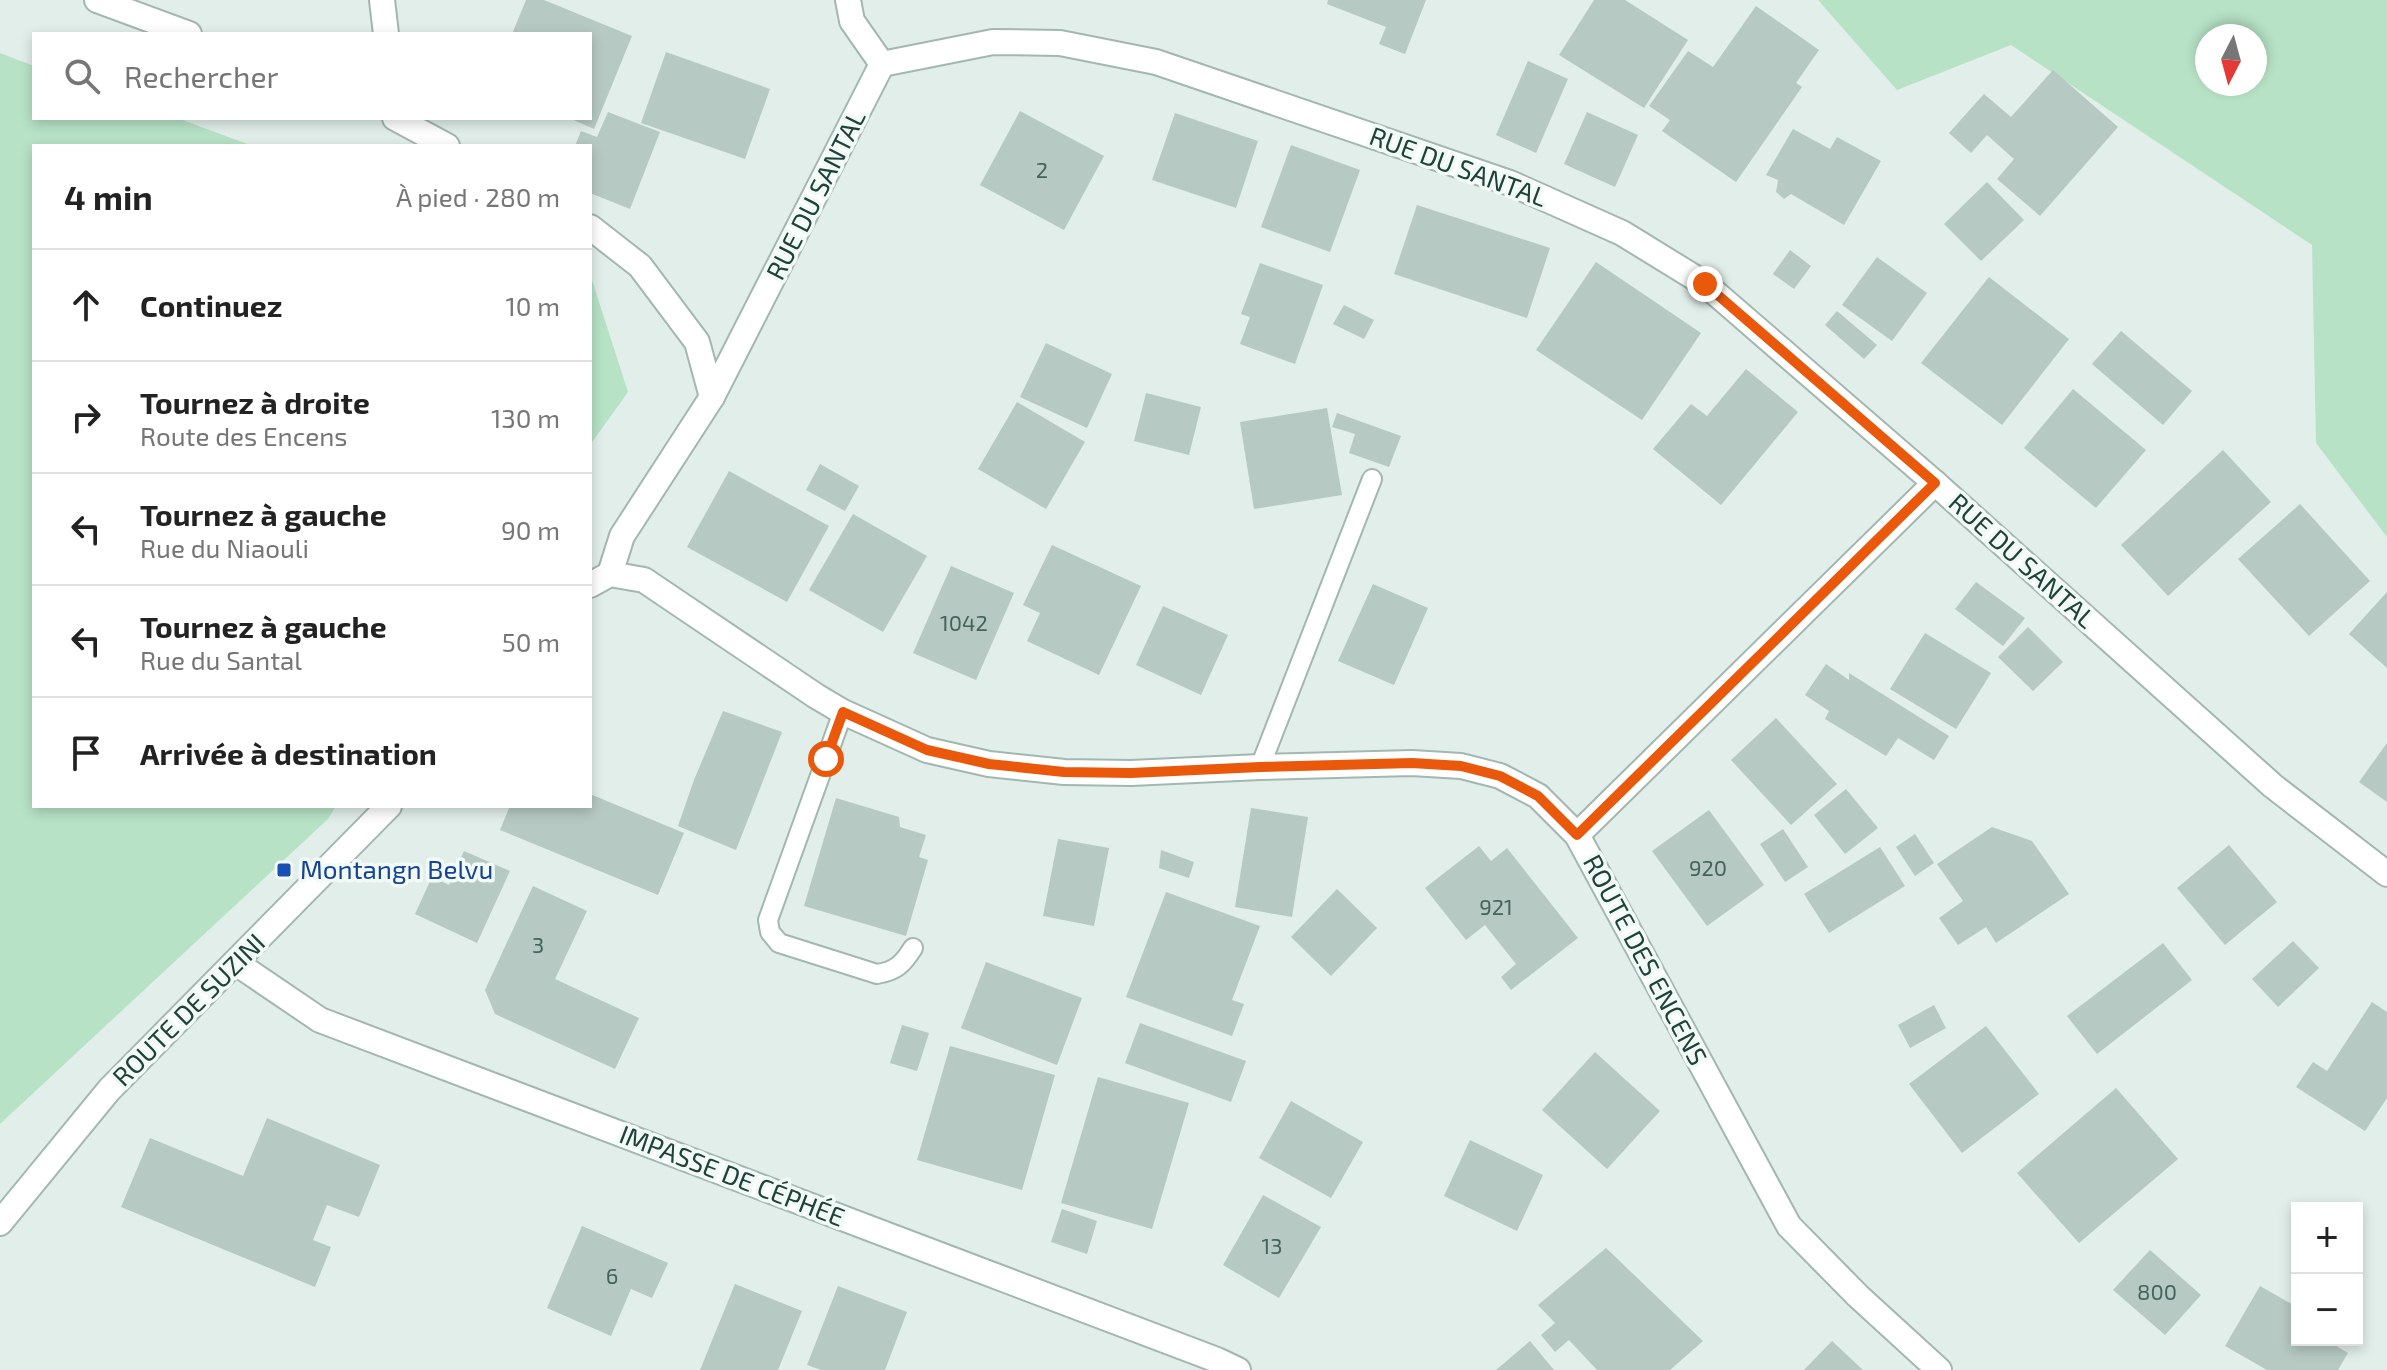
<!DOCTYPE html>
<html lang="fr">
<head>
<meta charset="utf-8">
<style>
	body { margin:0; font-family:"Exo 2",sans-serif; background:#f2f2f2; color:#222 }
	.controls { position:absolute; right:24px; bottom:24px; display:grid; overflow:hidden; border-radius:0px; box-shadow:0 4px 12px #0003 }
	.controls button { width:72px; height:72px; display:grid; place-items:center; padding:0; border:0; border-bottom:2px solid #e0e0e0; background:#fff; color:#222; font:40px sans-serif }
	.compass { position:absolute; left:2195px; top:24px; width:72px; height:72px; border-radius:50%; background:#fff; box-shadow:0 4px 12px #0003; rotate:186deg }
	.stop { position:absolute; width:24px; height:24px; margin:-18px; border:6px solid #ea580c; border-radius:50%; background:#fff }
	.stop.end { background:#ea580c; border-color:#fff; box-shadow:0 2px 8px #0008 }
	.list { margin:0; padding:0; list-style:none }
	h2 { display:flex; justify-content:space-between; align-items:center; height:104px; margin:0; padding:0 32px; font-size:34px }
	h2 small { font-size:26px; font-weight:400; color:#767676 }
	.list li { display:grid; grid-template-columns:52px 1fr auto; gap:24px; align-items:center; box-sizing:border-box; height:112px; padding:0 32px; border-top:2px solid #e0e0e0 }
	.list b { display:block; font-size:30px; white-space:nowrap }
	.list p { margin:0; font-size:26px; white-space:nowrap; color:#767676 }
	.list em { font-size:26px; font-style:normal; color:#767676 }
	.icon { flex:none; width:44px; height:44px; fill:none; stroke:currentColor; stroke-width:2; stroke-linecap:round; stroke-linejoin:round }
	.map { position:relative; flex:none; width:2387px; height:1370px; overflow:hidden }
	.search { position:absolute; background:#fff; box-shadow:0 4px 12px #0003; left:32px; top:32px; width:560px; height:88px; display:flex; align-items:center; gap:20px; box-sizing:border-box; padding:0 28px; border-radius:0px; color:#767676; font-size:30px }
	.panel { position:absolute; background:#fff; box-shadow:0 4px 12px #0003; left:32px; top:144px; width:560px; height:664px; border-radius:0px }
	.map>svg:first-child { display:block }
	.green { fill:#b7e2c6; fill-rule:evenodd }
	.building { fill:#b6c9c2 }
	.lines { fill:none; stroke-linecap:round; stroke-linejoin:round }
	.service-casing { stroke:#a3b7b1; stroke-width:22 }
	.minor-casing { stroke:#a3b7b1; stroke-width:28 }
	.tertiary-casing { stroke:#a3b7b1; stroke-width:28 }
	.service { stroke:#fff; stroke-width:18 }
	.minor { stroke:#fff; stroke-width:24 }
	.tertiary { stroke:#fff; stroke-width:24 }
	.route { stroke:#ea580c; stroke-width:10 }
	.transit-dot { fill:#1a4fb4; stroke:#f2faf6; stroke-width:3 }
	.labels { text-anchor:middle; stroke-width:7; stroke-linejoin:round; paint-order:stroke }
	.number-label { font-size:22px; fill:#45635c }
	.street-label { font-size:26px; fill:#1f413a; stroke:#f2faf6 }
	.transit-label { font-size:26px; fill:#164399; stroke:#f2faf6; text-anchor:start }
</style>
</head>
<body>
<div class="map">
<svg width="2387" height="1370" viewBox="0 0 2387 1370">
	<rect width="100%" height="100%" fill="#e1eee9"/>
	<g class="green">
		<path d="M 1818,0 L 2387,0 L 2387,537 L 2316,443 L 2312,245 L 2011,45 L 1897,90 ZM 2207,36 L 2255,36 L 2255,84 L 2207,84 Z"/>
		<path d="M 0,53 L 34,66 L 34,118 L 177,118 L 253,146 L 34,146 L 34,806 L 336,806 L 328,819 L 0,1124 Z"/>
		<path d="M 590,274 L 628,392 L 590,445 Z"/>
	</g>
	<g class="building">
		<path d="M 526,0 L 544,0 L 632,36 L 594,129 L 569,118 L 590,118 L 590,34 L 512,34 Z"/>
		<path d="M 1328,0 L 1426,0 L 1405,54 L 1379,44 L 1386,27 L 1327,4 Z"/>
		<path d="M 1594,0 L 1625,0 L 1688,40 L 1644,108 L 1559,55 Z"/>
		<path d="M 1756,6 L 1819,50 L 1796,83 L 1802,87 L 1736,182 L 1662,131 L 1670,120 L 1649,106 L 1688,51 L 1713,67 Z"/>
		<path d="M 666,52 L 770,89 L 745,159 L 641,123 Z"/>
		<path d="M 1528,61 L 1568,79 L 1536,153 L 1496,135 Z"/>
		<path d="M 2053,70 L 2118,127 L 2040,216 L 1997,179 L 2014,159 L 1987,135 L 1971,153 L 1949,133 L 1984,94 L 2011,117 Z"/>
		<path d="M 1020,111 L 1104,156 L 1064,230 L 980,185 Z"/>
		<path d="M 608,112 L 660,132 L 630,209 L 590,193 L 590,146 L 575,146 L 581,131 L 597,137 Z"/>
		<path d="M 1587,112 L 1638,135 L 1615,187 L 1564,164 Z"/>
		<path d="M 1175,113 L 1258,141 L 1236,208 L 1152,180 Z"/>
		<path d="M 1793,129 L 1830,149 L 1837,137 L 1881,161 L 1844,225 L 1791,194 L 1784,199 L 1776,192 L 1778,180 L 1766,175 Z"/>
		<path d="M 1291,145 L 1360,170 L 1330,252 L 1261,227 Z"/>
		<path d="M 1987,182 L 2024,220 L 1981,261 L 1944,224 Z"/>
		<path d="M 1417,205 L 1550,248 L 1527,318 L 1394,274 Z"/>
		<path d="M 1790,250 L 1811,266 L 1794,289 L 1773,274 Z"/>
		<path d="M 1877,257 L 1927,293 L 1892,341 L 1842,305 Z"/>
		<path d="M 1596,262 L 1701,333 L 1642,420 L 1536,350 Z"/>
		<path d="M 1260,263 L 1323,285 L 1295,364 L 1240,344 L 1250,317 L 1241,314 Z"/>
		<path d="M 1989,277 L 2069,339 L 2002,425 L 1921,363 Z"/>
		<path d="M 1344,305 L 1374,320 L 1364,339 L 1333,324 Z"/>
		<path d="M 1837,311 L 1877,345 L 1864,359 L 1825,325 Z"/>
		<path d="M 2121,331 L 2192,391 L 2163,425 L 2092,364 Z"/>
		<path d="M 1046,343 L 1112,374 L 1087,428 L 1020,397 Z"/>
		<path d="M 1746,369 L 1798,412 L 1721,505 L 1653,449 L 1691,404 L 1707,416 Z"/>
		<path d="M 2073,389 L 2146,450 L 2096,508 L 2024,448 Z"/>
		<path d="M 1146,393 L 1201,407 L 1189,455 L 1134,441 Z"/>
		<path d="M 1017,402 L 1085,442 L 1046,509 L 978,469 Z"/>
		<path d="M 1327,408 L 1342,495 L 1254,509 L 1240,422 Z"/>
		<path d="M 1337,413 L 1401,436 L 1389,467 L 1349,453 L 1355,434 L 1332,427 Z"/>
		<path d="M 2223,450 L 2271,502 L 2168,596 L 2121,545 Z"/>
		<path d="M 820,464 L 859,486 L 845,511 L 806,490 Z"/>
		<path d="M 729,471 L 829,526 L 787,602 L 687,547 Z"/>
		<path d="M 2300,504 L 2370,581 L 2309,636 L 2238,559 Z"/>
		<path d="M 853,514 L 927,556 L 883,632 L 809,590 Z"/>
		<path d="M 1052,545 L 1141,586 L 1099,675 L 1027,641 L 1040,613 L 1023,605 Z"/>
		<path d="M 951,566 L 1014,593 L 976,680 L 913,653 Z"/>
		<path d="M 1976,582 L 2025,618 L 2003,646 L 1955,609 Z"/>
		<path d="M 1373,584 L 1428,608 L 1394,685 L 1338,661 Z"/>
		<path d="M 2387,592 L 2387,668 L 2349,634 Z"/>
		<path d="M 1163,606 L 1228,635 L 1201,695 L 1136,665 Z"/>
		<path d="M 2028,627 L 2063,662 L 2033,691 L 1998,657 Z"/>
		<path d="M 1925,633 L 1991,673 L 1956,729 L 1890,689 Z"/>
		<path d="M 1826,664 L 1849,680 L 1849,673 L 1949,736 L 1934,760 L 1898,738 L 1886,756 L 1825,719 L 1829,711 L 1805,695 Z"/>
		<path d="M 723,711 L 782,732 L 736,850 L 678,826 L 694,780 Z"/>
		<path d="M 1776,718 L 1837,784 L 1791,825 L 1731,760 Z"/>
		<path d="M 2387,743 L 2387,802 L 2359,782 Z"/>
		<path d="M 1846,789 L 1878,828 L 1845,854 L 1814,815 Z"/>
		<path d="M 590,794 L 684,833 L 658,895 L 500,830 L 510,806 L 590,806 Z"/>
		<path d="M 836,798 L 899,817 L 900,827 L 926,835 L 919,857 L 928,860 L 906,936 L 804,906 Z"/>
		<path d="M 1251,808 L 1308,817 L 1292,917 L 1235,907 Z"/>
		<path d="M 1709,810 L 1764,885 L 1707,926 L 1652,851 Z"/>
		<path d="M 1992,827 L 2032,841 L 2069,894 L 1996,943 L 1986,927 L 1958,945 L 1939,918 L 1963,901 L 1937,864 Z"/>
		<path d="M 1783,829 L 1808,867 L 1785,882 L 1760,844 Z"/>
		<path d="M 1915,834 L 1934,863 L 1915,876 L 1896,847 Z"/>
		<path d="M 1058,839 L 1109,848 L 1094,926 L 1043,916 Z"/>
		<path d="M 2229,845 L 2277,902 L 2225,945 L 2177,888 Z"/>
		<path d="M 1479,846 L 1491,861 L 1507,848 L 1578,938 L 1511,990 L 1501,977 L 1516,964 L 1485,925 L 1466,940 L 1425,888 Z"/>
		<path d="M 1880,847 L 1905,886 L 1829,933 L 1804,894 Z"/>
		<path d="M 1161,850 L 1194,862 L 1189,878 L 1159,868 Z"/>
		<path d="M 464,851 L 510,871 L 477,943 L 415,914 L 432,877 L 449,885 Z"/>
		<path d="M 533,886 L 587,911 L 555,979 L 639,1018 L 615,1069 L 495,1014 L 485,990 Z"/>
		<path d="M 1337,889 L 1377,928 L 1331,976 L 1291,937 Z"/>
		<path d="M 1166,892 L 1260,926 L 1232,1000 L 1244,1004 L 1232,1036 L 1126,997 Z"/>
		<path d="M 2293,941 L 2319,968 L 2278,1007 L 2252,979 Z"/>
		<path d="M 2163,943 L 2192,980 L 2097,1054 L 2067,1016 Z"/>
		<path d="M 986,962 L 1082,998 L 1057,1065 L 961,1028 Z"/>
		<path d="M 2372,1002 L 2387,1012 L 2387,1098 L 2365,1131 L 2296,1087 L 2313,1062 L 2327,1071 Z"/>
		<path d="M 1934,1005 L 1946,1028 L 1910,1048 L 1898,1025 Z"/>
		<path d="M 1140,1023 L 1246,1061 L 1231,1102 L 1125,1063 Z"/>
		<path d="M 902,1025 L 929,1033 L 917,1071 L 890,1063 Z"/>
		<path d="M 1986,1026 L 2039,1094 L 1962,1153 L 1909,1084 Z"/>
		<path d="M 950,1046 L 1055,1075 L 1022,1190 L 917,1160 Z"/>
		<path d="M 1595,1052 L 1660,1111 L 1607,1169 L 1542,1110 Z"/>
		<path d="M 1098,1077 L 1189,1103 L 1152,1229 L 1061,1203 Z"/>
		<path d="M 2116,1088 L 2178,1159 L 2079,1243 L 2017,1173 Z"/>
		<path d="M 1291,1101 L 1363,1142 L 1331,1198 L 1259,1158 Z"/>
		<path d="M 267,1118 L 380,1165 L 359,1217 L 327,1205 L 313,1240 L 331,1247 L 315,1287 L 121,1207 L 150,1138 L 243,1176 Z"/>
		<path d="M 1470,1140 L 1543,1175 L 1517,1231 L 1444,1196 Z"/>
		<path d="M 1263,1195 L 1321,1227 L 1279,1298 L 1223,1265 Z"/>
		<path d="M 1062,1209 L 1097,1221 L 1087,1254 L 1051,1242 Z"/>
		<path d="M 582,1226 L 668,1263 L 652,1298 L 631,1289 L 611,1336 L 547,1308 Z"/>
		<path d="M 1606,1248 L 1703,1341 L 1670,1370 L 1597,1370 L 1569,1340 L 1555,1352 L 1541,1335 L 1555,1323 L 1538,1305 Z"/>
		<path d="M 2150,1250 L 2201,1295 L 2165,1335 L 2113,1290 Z"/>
		<path d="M 735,1284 L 802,1311 L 778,1370 L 700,1370 Z"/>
		<path d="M 838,1286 L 907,1312 L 885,1370 L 821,1370 L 807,1365 Z"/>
		<path d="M 2260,1286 L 2297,1307 L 2297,1340 L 2326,1340 L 2348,1353 L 2338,1370 L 2267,1370 L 2225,1346 Z"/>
		<path d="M 1530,1341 L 1554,1370 L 1496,1370 Z"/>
		<path d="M 1832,1341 L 1863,1370 L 1804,1370 Z"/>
	</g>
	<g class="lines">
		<defs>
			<g id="service">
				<path d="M 843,712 L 768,920 L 770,932 L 779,943 L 877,974 C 896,971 903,964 913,948"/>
				<path d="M 1260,767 L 1372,479"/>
			</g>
			<g id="minor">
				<path d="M 97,0 L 189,34"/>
				<path d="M 382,0 L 386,34"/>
				<path d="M 848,0 L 852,21 L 882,64"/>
				<path d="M 882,64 L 993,42 L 1060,43 L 1156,62 L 1510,183 L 1622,233 L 1705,284 L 1935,483 L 2273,786 L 2387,874"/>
				<path d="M 395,118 L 447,146"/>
				<path d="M 590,227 L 640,266 L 697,342 L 712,397"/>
				<path d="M 610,574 L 622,536 L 712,397 L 882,64"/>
				<path d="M 1577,835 L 1935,483"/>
				<path d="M 236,963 L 320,1020 L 1217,1360 L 1238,1370"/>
			</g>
			<g id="tertiary">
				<path d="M 590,585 L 610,574 L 644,580 L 816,696 L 843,712 L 927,750 L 989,764 L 1064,772 L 1131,773 L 1260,767 L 1412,763 L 1461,766 L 1500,776 L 1538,796 L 1577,835 L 1789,1226 L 1858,1296 L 1939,1370"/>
				<path d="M 0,1223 L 109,1090 L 389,806"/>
			</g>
		</defs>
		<use href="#service" class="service-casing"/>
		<use href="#minor" class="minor-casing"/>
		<use href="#tertiary" class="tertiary-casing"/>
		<use href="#service" class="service"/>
		<use href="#minor" class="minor"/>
		<use href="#tertiary" class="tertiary"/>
	</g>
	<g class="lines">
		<path class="route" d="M 826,759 L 843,712 L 927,750 L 989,764 L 1064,772 L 1131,773 L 1260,767 L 1412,763 L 1461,766 L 1500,776 L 1538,796 L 1577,835 L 1935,483 L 1705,284"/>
	</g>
	<rect class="transit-dot" x="276" y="862" width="16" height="16" rx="4"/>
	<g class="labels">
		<g class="number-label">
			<text x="1042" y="178">2</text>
			<text x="964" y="631">1042</text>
			<text x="1708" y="876">920</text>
			<text x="1496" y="915">921</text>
			<text x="538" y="953">3</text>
			<text x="1272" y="1254">13</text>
			<text x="612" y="1284">6</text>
			<text x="2157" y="1300">800</text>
		</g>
		<g class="street-label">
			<text transform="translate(1458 167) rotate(20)" y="9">RUE DU SANTAL</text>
			<text transform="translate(816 195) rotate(-63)" y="9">RUE DU SANTAL</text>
			<text transform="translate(2022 561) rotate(42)" y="9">RUE DU SANTAL</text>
			<text transform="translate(1645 960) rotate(62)" y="9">ROUTE DES ENCENS</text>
			<text transform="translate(189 1010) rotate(-45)" y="9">ROUTE DE SUZINI</text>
			<text transform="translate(732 1176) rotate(21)" y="9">IMPASSE DE CÉPHÉE</text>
		</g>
		<g class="transit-label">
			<text x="300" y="879">Montangn Belvu</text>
		</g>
	</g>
</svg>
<div class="controls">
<button>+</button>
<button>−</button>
</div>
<svg class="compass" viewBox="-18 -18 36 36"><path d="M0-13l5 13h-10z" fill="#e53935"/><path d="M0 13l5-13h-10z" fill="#767676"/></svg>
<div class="stop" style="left:826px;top:759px"></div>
<div class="stop end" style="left:1705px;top:284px"></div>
<div class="search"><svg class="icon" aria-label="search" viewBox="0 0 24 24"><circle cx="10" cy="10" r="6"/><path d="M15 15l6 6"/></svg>Rechercher</div>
<section class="panel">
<h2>4 min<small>À pied · 280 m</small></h2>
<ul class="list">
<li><svg class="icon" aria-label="ahead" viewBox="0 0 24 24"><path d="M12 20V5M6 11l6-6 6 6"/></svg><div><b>Continuez</b></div><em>10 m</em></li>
<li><svg class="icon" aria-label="right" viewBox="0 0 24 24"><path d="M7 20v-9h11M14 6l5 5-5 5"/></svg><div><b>Tournez à droite</b><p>Route des Encens</p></div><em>130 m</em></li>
<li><svg class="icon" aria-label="left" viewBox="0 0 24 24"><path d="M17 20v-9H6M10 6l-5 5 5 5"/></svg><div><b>Tournez à gauche</b><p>Rue du Niaouli</p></div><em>90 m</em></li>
<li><svg class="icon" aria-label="left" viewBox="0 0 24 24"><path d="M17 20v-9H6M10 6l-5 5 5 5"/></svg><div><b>Tournez à gauche</b><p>Rue du Santal</p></div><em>50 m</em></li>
<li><svg class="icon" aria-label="arrive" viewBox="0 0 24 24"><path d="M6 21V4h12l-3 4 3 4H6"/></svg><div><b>Arrivée à destination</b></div></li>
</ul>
</section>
</div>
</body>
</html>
